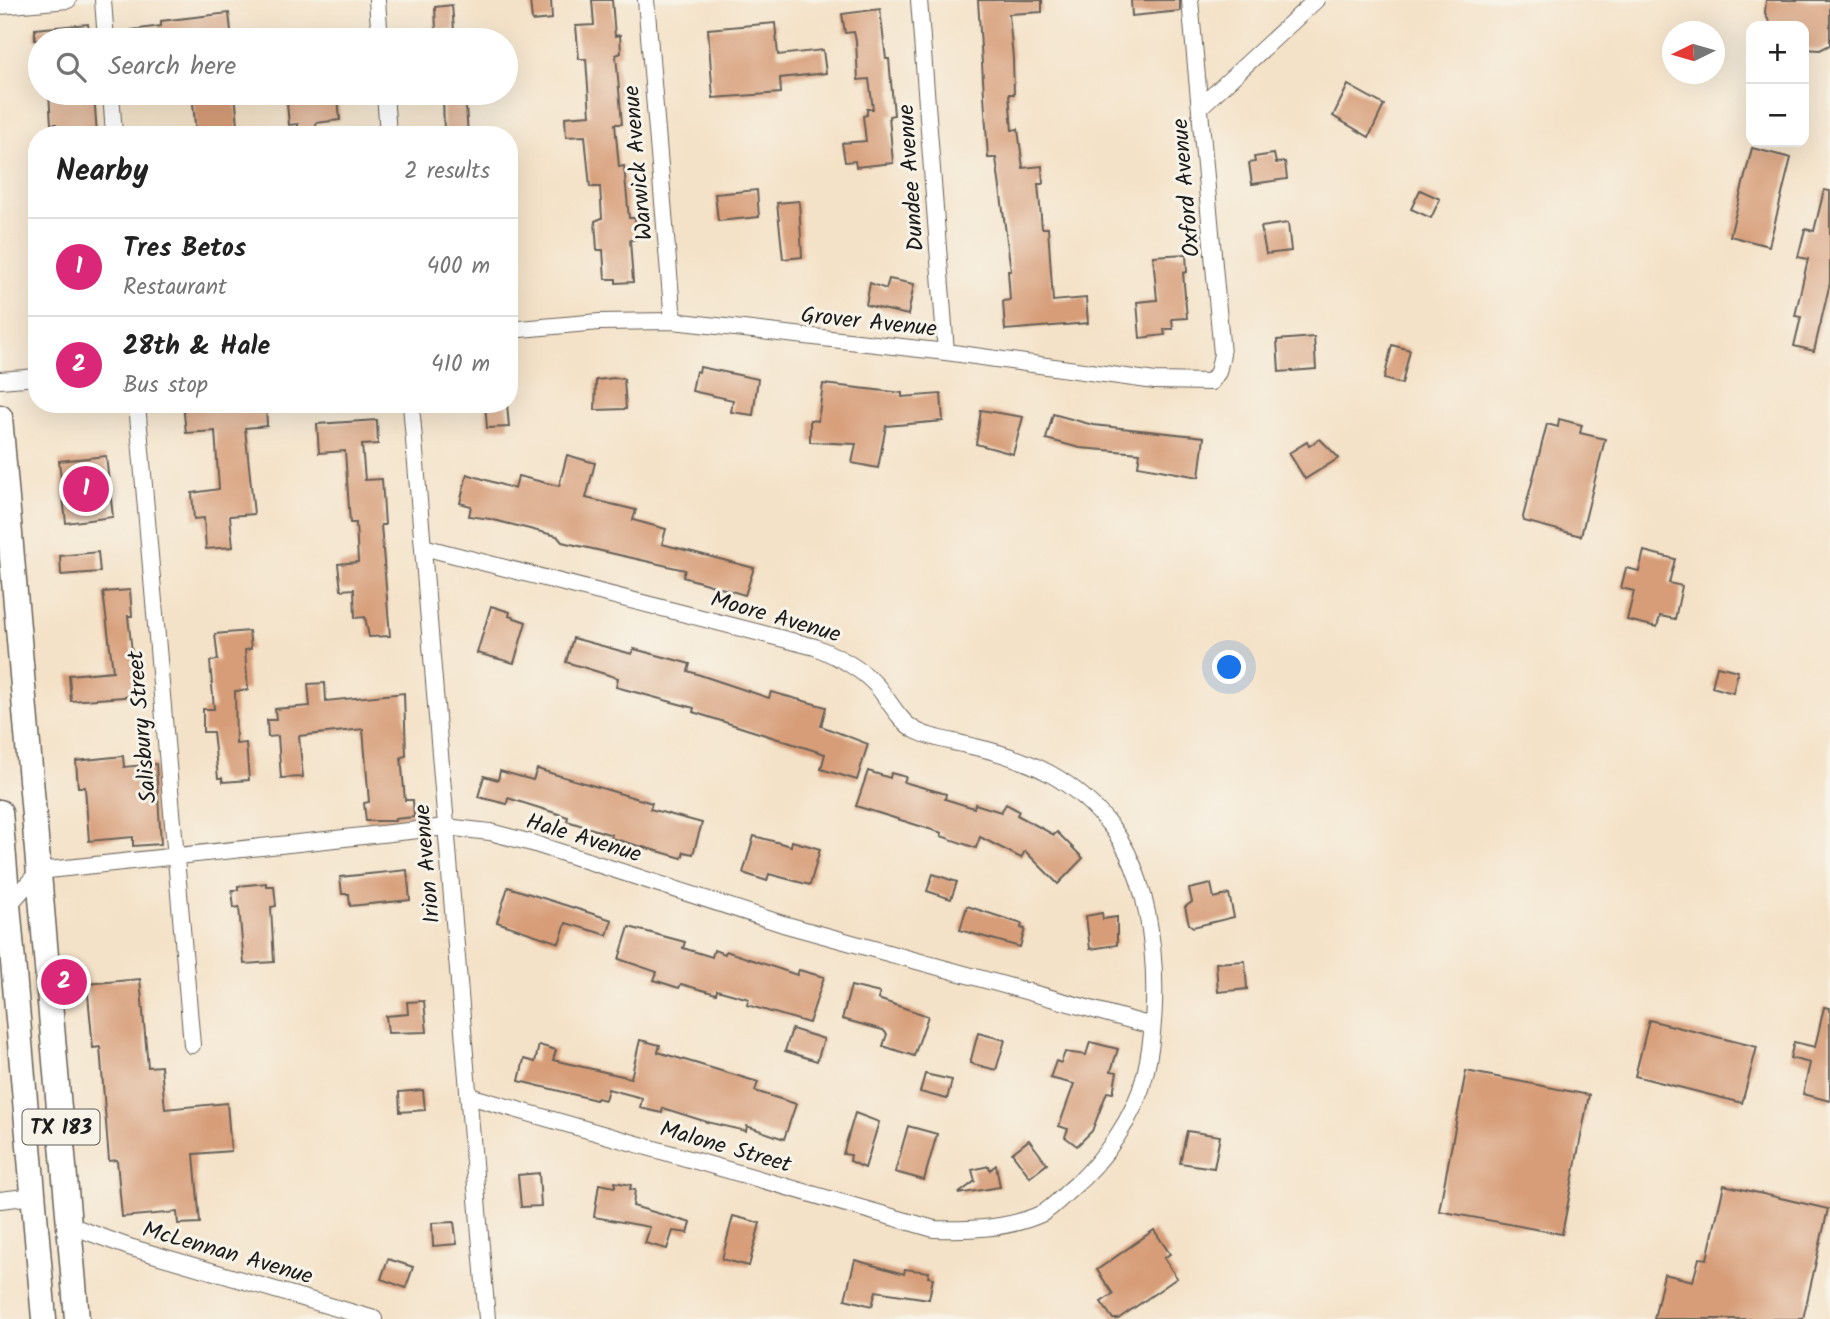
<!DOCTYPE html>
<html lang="en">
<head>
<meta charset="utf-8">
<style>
	body { margin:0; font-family:Kalam,sans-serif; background:#f2f2f2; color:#222 }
	.controls { position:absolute; right:21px; top:21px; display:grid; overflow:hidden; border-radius:14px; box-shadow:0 7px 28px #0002 }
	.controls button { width:63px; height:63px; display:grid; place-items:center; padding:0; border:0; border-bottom:2px solid #e0e0e0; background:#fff; color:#222; font:35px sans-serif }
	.compass { position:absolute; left:1662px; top:21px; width:63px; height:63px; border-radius:50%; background:#fff; box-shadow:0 7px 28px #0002; rotate:265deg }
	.you { position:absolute; left:1230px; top:668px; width:24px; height:24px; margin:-18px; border:5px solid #fff; border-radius:50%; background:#1a73e8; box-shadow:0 0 0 10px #1a73e833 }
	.badge { display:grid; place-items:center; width:46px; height:46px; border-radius:50%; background:#db2777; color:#fff; font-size:23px; font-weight:700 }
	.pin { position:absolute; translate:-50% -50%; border:4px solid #fff; box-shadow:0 2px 7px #0006 }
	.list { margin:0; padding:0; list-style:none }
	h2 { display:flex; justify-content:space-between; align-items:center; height:91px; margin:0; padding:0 28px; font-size:30px }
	h2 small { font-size:23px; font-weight:400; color:#767676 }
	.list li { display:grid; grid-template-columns:46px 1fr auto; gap:21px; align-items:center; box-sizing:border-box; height:98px; padding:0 28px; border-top:2px solid #e0e0e0 }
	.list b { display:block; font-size:26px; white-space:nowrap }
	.list p { margin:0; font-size:23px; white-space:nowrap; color:#767676 }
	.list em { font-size:23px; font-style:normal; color:#767676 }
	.icon { flex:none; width:38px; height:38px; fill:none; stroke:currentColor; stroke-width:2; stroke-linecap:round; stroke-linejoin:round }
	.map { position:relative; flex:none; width:1830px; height:1319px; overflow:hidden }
	.search { position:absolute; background:#fff; box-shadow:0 7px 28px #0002; left:28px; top:28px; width:490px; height:77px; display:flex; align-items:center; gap:18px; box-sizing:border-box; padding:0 24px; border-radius:38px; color:#767676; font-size:26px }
	.panel { position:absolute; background:#fff; box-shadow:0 7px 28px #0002; left:28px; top:126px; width:490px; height:287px; border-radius:28px }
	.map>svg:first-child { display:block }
	.building { fill:#d79d78 }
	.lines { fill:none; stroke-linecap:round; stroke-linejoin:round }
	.street-casing { stroke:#686158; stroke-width:18 }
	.primary-casing { stroke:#686158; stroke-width:27 }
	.street { stroke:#fff; stroke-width:16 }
	.primary { stroke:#fff; stroke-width:24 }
	.labels { text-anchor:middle; stroke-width:6; stroke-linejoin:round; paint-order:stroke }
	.shield { fill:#f7f3e8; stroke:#5e5c59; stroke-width:2 }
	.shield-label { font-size:21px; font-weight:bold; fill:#1c1c1c }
	.street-label { font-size:23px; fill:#1c1c1c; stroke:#f7f3e8 }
</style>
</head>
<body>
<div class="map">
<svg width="1830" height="1319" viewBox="0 0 1830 1319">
	<rect width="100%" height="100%" fill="#f7f3e8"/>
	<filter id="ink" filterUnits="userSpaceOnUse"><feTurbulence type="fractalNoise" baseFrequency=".0143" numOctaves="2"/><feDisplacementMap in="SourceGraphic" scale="14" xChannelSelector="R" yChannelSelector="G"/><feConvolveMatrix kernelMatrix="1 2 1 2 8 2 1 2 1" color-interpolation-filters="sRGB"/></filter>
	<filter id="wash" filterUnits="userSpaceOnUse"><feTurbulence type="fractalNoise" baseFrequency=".00686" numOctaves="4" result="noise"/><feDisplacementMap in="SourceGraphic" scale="28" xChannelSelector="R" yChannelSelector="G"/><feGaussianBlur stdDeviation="1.57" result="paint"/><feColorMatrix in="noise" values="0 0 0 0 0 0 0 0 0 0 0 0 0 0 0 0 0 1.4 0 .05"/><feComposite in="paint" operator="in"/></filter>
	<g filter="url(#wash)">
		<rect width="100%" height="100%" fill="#f4e2c8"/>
		<g id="blocks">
			<g class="building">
				<path d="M 530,0 L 551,0 L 552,19 L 532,21 Z"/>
				<path d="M 592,0 L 612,0 L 615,36 L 620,35 L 621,53 L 616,55 L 622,124 L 615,124 L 619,167 L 624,166 L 629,218 L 635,218 L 636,239 L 630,240 L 633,282 L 616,283 L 616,279 L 605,279 L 603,250 L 597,250 L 595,221 L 602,218 L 600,187 L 590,187 L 585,136 L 566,137 L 565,117 L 590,115 L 586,59 L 579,59 L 576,26 L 594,25 Z"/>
				<path d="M 978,0 L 1042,0 L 1042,12 L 1009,14 L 1013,59 L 1014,94 L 1009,94 L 1012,130 L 1018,129 L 1023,168 L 1042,166 L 1043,184 L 1038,184 L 1042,228 L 1048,228 L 1053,301 L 1086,298 L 1088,323 L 1005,330 L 1003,301 L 1010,300 L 1008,271 L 1011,271 L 996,158 L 988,158 Z"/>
				<path d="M 1131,0 L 1180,0 L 1180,11 L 1132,16 Z"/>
				<path d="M 1766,0 L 1830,0 L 1830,45 L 1820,50 L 1804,49 L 1804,26 L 1771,26 L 1765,13 Z"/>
				<path d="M 452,5 L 454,30 L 436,31 L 435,7 Z"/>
				<path d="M 880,9 L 886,59 L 889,59 L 894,115 L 889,116 L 893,163 L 856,167 L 855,161 L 845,162 L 842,143 L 866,141 L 863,116 L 867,115 L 867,109 L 873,109 L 869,79 L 858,80 L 856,41 L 854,32 L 845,33 L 842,14 Z"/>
				<path d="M 229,13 L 232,40 L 132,40 L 131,30 L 161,26 L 161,21 Z"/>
				<path d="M 775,23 L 778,55 L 823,50 L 826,73 L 780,78 L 781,93 L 713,98 L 708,29 Z"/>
				<path d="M 88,24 L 90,40 L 35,40 L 35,29 Z"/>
				<path d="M 1348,85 L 1384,105 L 1369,137 L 1333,116 Z"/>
				<path d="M 49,93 L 94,93 L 97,135 L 57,135 L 56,124 L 51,124 Z"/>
				<path d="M 192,93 L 235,93 L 239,135 L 196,135 Z"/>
				<path d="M 443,93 L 465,93 L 468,135 L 444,135 Z"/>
				<path d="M 338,96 L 340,120 L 316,123 L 317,135 L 299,135 L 298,124 L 289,125 L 287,103 Z"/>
				<path d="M 1752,148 L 1791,158 L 1769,246 L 1730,236 Z"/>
				<path d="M 1274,154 L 1276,163 L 1285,162 L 1287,179 L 1252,184 L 1249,163 L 1255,162 L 1254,157 Z"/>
				<path d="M 757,190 L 759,217 L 718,221 L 715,194 Z"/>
				<path d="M 1420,190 L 1440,199 L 1431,218 L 1411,209 Z"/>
				<path d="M 1824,190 L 1830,191 L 1830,283 L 1814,351 L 1794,346 L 1801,317 L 1795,316 L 1808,259 L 1798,257 L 1805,229 L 1814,231 Z"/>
				<path d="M 799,201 L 802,257 L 783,259 L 777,203 Z"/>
				<path d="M 1288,223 L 1291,251 L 1266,254 L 1261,227 Z"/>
				<path d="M 1186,254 L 1187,272 L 1183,273 L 1187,318 L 1172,319 L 1173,329 L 1164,329 L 1165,335 L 1140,338 L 1137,302 L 1157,300 L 1153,256 Z"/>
				<path d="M 889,279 L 914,284 L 908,315 L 866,305 L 870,283 L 886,289 Z"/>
				<path d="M 1314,337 L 1316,369 L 1279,372 L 1277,340 Z"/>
				<path d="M 1392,345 L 1410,350 L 1402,384 L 1384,379 Z"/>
				<path d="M 700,367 L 758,379 L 753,415 L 731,412 L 733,400 L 692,391 L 696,371 L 699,372 Z"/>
				<path d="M 615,378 L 624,379 L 626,409 L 595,410 L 596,380 Z"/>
				<path d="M 823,384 L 902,393 L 902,397 L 941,394 L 943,421 L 886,426 L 878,468 L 852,463 L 856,444 L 810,442 L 810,420 L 818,421 Z"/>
				<path d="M 183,404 L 266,404 L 267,426 L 245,428 L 254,514 L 230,516 L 233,547 L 206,549 L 204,518 L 194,519 L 192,493 L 219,489 L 215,431 L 186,433 Z"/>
				<path d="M 485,404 L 507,404 L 509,427 L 487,428 Z"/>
				<path d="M 981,410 L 1023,417 L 1013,454 L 976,444 Z"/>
				<path d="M 1053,414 L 1093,425 L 1204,437 L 1199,477 L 1138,466 L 1140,453 L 1080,448 L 1046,439 Z"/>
				<path d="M 1559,419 L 1582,425 L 1580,433 L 1605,439 L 1581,536 L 1524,521 L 1523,517 L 1547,424 L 1558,427 Z"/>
				<path d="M 377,420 L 378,444 L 362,445 L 365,480 L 382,479 L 385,525 L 381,525 L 390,636 L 369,637 L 365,617 L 355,618 L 354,589 L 341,590 L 338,564 L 358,562 L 356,523 L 350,523 L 345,451 L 319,453 L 317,424 Z"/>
				<path d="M 1320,439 L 1339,458 L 1305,479 L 1289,453 L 1307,442 L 1309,446 Z"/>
				<path d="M 567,455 L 595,463 L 586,498 L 636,510 L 633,520 L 666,529 L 662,544 L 754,568 L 745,595 L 683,577 L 685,570 L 562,542 L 557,536 L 490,519 L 469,516 L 471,506 L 460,503 L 467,474 L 515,489 L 518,476 L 559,486 Z"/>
				<path d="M 106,456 L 113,517 L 66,523 L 59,461 Z"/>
				<path d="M 1644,551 L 1675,559 L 1669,583 L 1682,586 L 1675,619 L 1660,616 L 1657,627 L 1627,620 L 1634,591 L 1621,588 L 1626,568 L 1639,571 Z"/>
				<path d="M 98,552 L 100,572 L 61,575 L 60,556 Z"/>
				<path d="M 130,590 L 132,616 L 128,616 L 137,696 L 71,701 L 69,675 L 113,671 L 103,592 Z"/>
				<path d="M 491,606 L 510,612 L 509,616 L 526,622 L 514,663 L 477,653 Z"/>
				<path d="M 249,631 L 251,649 L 245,650 L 248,690 L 235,691 L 236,744 L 246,743 L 249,780 L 223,782 L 222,778 L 218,778 L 213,732 L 203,732 L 203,709 L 214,709 L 210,661 L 218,660 L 215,634 Z"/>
				<path d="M 573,638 L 632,654 L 634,649 L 672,659 L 690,664 L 688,671 L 769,698 L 771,692 L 826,707 L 821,726 L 868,744 L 857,780 L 821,769 L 825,754 L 693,712 L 694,708 L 616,687 L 618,678 L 566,662 Z"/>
				<path d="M 1717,666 L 1738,671 L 1733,693 L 1712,687 Z"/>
				<path d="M 325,683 L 326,701 L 404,693 L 406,756 L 401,757 L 405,800 L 413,800 L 414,817 L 395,819 L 395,821 L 366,821 L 364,803 L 369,802 L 363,729 L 299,736 L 303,777 L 281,778 L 278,736 L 268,737 L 267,720 L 276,720 L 275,709 L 310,706 L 308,684 Z"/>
				<path d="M 123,756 L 124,767 L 156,764 L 161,844 L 133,846 L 133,837 L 89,841 L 85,787 L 78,787 L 76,761 Z"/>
				<path d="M 537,769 L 652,803 L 650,809 L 702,823 L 693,854 L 684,852 L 682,858 L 611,838 L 612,835 L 567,821 L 568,817 L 508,798 L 507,804 L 478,797 L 484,776 L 498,780 L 500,771 L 533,780 Z"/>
				<path d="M 868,771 L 890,778 L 891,773 L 906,777 L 904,782 L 946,794 L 945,799 L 974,808 L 975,804 L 1001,812 L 1006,804 L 1019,811 L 1017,815 L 1054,835 L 1057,832 L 1083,858 L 1058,884 L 1025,851 L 1021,858 L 980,837 L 976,848 L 941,836 L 942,833 L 856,806 Z"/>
				<path d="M 754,836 L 791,846 L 792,841 L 820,849 L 810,885 L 769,874 L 767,881 L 743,873 Z"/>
				<path d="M 407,870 L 410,900 L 350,906 L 349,894 L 342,894 L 340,877 Z"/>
				<path d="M 933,874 L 957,882 L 951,899 L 927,891 Z"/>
				<path d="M 266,883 L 266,886 L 274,886 L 276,906 L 271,907 L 274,962 L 244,964 L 239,907 L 234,908 L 232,890 L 238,890 L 238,886 Z"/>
				<path d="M 1211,884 L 1214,898 L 1229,894 L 1234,917 L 1193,927 L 1189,924 L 1185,907 L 1192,902 L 1189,889 Z"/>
				<path d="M 508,887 L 612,920 L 607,935 L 566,923 L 559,943 L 497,922 Z"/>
				<path d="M 967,906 L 1022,924 L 1021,928 L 1025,929 L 1020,947 L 960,930 Z"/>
				<path d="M 1102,913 L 1103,919 L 1117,917 L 1117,945 L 1090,949 L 1086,916 Z"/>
				<path d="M 629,927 L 685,942 L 683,948 L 712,957 L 714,950 L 725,954 L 726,951 L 797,975 L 799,970 L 824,977 L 809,1023 L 747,1005 L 749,999 L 717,990 L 716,994 L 681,984 L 679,988 L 654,980 L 657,972 L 619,959 Z"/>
				<path d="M 1245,961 L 1247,989 L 1218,992 L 1216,963 Z"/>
				<path d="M 140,979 L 148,1067 L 161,1066 L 165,1109 L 227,1103 L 231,1151 L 194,1154 L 200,1223 L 178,1224 L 177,1212 L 122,1217 L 117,1160 L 109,1161 L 100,1047 L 93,1048 L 87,984 Z"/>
				<path d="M 851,986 L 880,993 L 878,999 L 928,1016 L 914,1056 L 883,1046 L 887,1034 L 883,1030 L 842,1019 Z"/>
				<path d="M 424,1001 L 427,1032 L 388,1033 L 386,1016 L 408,1014 L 407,1002 Z"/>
				<path d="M 1824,1007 L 1830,1008 L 1830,1101 L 1803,1094 L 1810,1063 L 1790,1058 L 1794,1042 L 1815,1047 Z"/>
				<path d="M 1649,1020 L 1757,1047 L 1742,1103 L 1635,1076 Z"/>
				<path d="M 792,1029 L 824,1039 L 817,1061 L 785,1051 Z"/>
				<path d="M 978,1033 L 1005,1040 L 996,1070 L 970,1063 Z"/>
				<path d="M 640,1040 L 660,1045 L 658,1052 L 758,1082 L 755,1091 L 796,1104 L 784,1139 L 747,1126 L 746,1131 L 707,1122 L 663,1108 L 662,1113 L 640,1108 L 642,1098 L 608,1089 L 605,1100 L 597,1098 L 596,1100 L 519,1081 L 524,1059 L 535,1062 L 539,1045 L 556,1050 L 553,1060 L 631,1078 Z"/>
				<path d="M 1090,1042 L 1118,1049 L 1111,1071 L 1117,1072 L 1113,1093 L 1107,1092 L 1092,1131 L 1077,1146 L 1065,1137 L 1068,1129 L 1059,1126 L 1074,1084 L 1050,1078 L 1056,1061 L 1061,1063 L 1065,1052 L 1086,1055 Z"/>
				<path d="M 1466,1071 L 1589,1095 L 1562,1234 L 1439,1211 Z"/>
				<path d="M 925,1074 L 952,1080 L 947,1099 L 920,1092 Z"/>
				<path d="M 423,1090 L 425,1110 L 400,1112 L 399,1092 Z"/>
				<path d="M 855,1113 L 879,1122 L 865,1168 L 850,1161 L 851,1155 L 843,1154 Z"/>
				<path d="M 908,1126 L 937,1134 L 924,1180 L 895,1172 Z"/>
				<path d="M 1187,1131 L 1220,1136 L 1214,1168 L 1180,1163 Z"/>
				<path d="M 1029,1140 L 1047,1164 L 1030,1177 L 1012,1153 Z"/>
				<path d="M 996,1165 L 1000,1187 L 958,1194 L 975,1181 L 972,1170 L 989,1166 L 990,1170 Z"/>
				<path d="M 539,1173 L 541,1206 L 521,1207 L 518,1175 Z"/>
				<path d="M 615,1182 L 631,1185 L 630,1189 L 635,1190 L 633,1206 L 691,1223 L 688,1233 L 673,1231 L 667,1249 L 645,1243 L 650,1227 L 594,1217 L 599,1184 L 615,1187 Z"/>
				<path d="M 1724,1185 L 1828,1209 L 1803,1319 L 1654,1319 L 1664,1274 L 1693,1281 L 1699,1258 L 1707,1259 Z"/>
				<path d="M 733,1216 L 760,1223 L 749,1266 L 722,1259 Z"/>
				<path d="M 454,1222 L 457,1244 L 433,1246 L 432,1223 Z"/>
				<path d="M 1154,1230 L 1170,1254 L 1164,1258 L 1177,1278 L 1118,1319 L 1113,1319 L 1101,1302 L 1113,1294 L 1097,1270 Z"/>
				<path d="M 388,1259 L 413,1267 L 406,1288 L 381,1279 Z"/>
				<path d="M 855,1260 L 904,1274 L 905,1269 L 929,1272 L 928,1277 L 933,1278 L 929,1299 L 876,1291 L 872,1306 L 845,1299 Z"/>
			</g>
		</g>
	</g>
	<g filter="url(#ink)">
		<use href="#blocks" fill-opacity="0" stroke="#686158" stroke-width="2"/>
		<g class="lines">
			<defs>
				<g id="street">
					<path d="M 103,0 L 106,40"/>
					<path d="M 377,0 L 380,40"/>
					<path d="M 646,0 L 673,321"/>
					<path d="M 919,0 L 946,352"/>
					<path d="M 0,6 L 68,0"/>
					<path d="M 111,93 L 114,135"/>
					<path d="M 385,93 L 388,135"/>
					<path d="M 1200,107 L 1316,0"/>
					<path d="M 509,330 L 599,322 L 673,321 L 946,352 L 1155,381 L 1211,382 L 1218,372 L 1222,354 L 1190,0"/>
					<path d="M 0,380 L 37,377"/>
					<path d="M 137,404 L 192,1045"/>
					<path d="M 411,404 L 487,1319"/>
					<path d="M 423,547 L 815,647 C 837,656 861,668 877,686 C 888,699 900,722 915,730 C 931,739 953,741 971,746 C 1030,759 1075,779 1113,829 C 1158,891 1162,1003 1145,1075 C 1135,1117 1103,1162 1071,1189 C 1062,1197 1053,1207 1043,1213 C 1009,1229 971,1230 934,1229 L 469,1096"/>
					<path d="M 4,906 L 8,906 L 39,871 L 446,827 L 490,832 L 532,843 L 783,924 L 1152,1026"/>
					<path d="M 0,1200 L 34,1196"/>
					<path d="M 69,1225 L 129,1247 L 374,1319"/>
				</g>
				<g id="primary">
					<path d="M 0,417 L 77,1319"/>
					<path d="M 0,812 L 44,1319"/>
				</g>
			</defs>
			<use href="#street" class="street-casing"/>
			<use href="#primary" class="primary-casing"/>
			<use href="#street" class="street"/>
			<use href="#primary" class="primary"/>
		</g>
	</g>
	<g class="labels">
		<rect class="shield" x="22.5" y="1109.5" width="77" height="35" rx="5"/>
		<g class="shield-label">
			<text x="61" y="1134">TX 183</text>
		</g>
		<g class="street-label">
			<text transform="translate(637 163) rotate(-95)" y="8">Warwick Avenue</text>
			<text transform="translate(910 178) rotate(-94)" y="8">Dundee Avenue</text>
			<text transform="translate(1185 188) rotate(-95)" y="8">Oxford Avenue</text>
			<text transform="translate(869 321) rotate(6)" y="8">Grover Avenue</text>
			<text transform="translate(776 616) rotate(16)" y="8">Moore Avenue</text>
			<text transform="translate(141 727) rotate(-95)" y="8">Salisbury Street</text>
			<text transform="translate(584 837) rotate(17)" y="8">Hale Avenue</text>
			<text transform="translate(426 864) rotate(-95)" y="8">Irion Avenue</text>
			<text transform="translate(726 1146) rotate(16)" y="8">Malone Street</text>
			<text transform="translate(228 1252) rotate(16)" y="8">McLennan Avenue</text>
		</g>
	</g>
</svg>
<div class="controls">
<button>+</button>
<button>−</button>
</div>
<svg class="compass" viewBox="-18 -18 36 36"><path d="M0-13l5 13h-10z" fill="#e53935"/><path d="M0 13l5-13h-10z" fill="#767676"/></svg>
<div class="you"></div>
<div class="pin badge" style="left:86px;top:489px">1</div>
<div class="pin badge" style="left:64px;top:982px">2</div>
<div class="search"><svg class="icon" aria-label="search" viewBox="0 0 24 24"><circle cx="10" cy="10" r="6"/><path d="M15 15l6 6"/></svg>Search here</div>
<section class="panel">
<h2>Nearby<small>2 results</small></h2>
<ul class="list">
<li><span class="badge">1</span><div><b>Tres Betos</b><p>Restaurant</p></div><em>400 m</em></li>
<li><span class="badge">2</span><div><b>28th &amp; Hale</b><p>Bus stop</p></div><em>410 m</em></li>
</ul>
</section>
</div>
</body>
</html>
